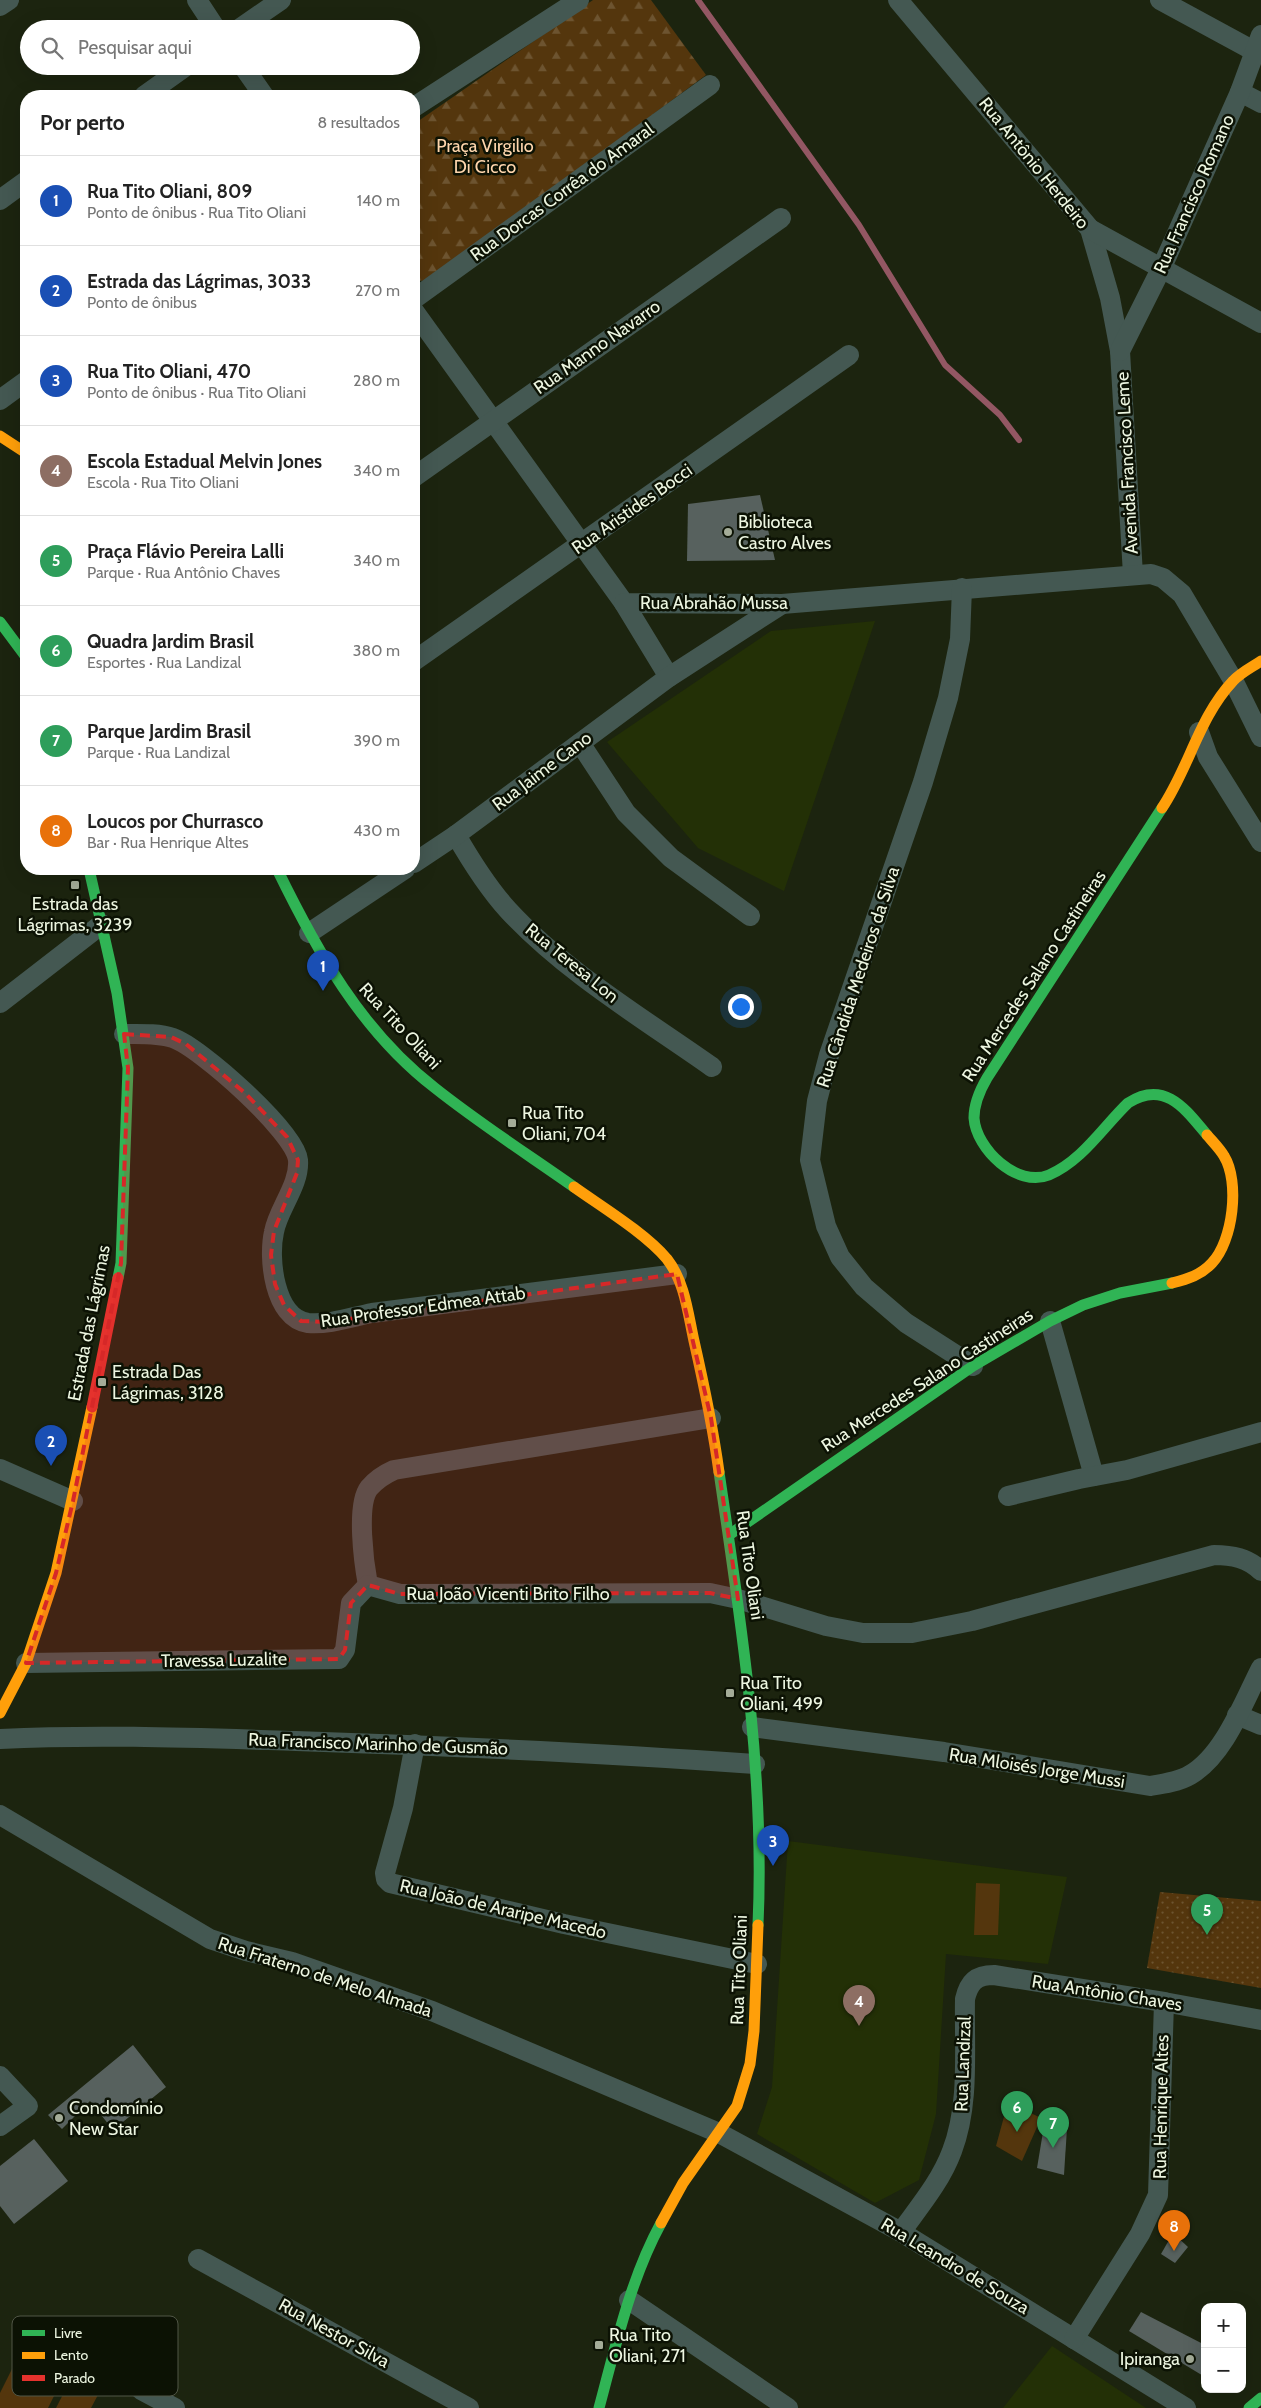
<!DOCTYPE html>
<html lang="pt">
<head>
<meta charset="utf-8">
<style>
	body { margin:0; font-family:Cabin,sans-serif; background:#f6f6f6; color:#222 }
	.controls { position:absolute; right:15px; bottom:15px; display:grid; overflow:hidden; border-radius:10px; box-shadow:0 5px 20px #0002 }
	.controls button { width:45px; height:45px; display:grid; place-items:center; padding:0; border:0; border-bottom:1px solid #e0e0e0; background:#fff; color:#222; font:25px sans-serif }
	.you { position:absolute; left:740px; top:1006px; width:18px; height:18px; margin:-12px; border:4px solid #fff; border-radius:50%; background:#1a73e8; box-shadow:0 0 0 8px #1a73e833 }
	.badge { display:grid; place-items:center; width:32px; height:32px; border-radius:50%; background:#b45309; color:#fff; font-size:16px; font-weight:700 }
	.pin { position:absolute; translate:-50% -41px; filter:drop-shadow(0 1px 2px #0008) }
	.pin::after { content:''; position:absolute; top:26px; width:18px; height:15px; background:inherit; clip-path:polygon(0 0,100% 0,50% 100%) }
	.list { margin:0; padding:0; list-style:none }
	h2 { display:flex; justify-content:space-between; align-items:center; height:65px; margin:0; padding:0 20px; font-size:21px }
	h2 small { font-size:16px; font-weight:400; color:#767676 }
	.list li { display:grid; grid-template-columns:32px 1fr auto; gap:15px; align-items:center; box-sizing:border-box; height:90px; padding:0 20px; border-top:1px solid #e0e0e0 }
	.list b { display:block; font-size:19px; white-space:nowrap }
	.list p { margin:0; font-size:16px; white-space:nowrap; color:#767676 }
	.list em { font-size:16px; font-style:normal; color:#767676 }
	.icon { flex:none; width:28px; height:28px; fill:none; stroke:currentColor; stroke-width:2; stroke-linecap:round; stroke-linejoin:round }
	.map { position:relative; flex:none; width:1261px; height:2408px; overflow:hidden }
	.search { position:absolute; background:#fff; box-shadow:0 5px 20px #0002; left:20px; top:20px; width:400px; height:55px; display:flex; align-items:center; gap:12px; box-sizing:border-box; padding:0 18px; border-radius:28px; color:#767676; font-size:19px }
	.panel { position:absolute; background:#fff; box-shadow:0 5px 20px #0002; left:20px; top:90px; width:400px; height:785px; border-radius:20px }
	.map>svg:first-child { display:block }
	.built { fill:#233006 }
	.grass { fill:url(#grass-dots) }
	.forest { fill:url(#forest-firs) }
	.garden { fill:#54360d }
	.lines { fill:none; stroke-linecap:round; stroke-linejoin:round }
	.stream { stroke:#935763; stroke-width:6 }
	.building { fill:#57615e }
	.street { stroke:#445852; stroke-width:20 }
	.fast { stroke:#30b455; stroke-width:11 }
	.slow { stroke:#ff9f0a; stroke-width:11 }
	.jam { stroke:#e5322d; stroke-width:11 }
	.marked { fill:#d62828; fill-opacity:0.2; stroke:#d62828; stroke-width:4; stroke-dasharray:10 6; stroke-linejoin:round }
	.poi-dot { fill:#a4ac98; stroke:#0c1204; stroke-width:2 }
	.labels { text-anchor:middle; stroke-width:5; stroke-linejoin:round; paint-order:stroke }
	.park-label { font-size:18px; fill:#ffd6ad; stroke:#0c1204 }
	.street-label { font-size:18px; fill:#edf6e1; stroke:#0c1204 }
	.poi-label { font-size:18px; fill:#edf6e1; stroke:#0c1204; text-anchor:start }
	.key { fill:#0c1204; stroke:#505646; stroke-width:1 }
	.key-label { font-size:14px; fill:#edf6e1 }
</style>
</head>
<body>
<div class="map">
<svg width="1261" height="2408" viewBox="0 0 1261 2408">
	<defs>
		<pattern id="grass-dots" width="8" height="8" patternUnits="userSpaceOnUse" patternTransform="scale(1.25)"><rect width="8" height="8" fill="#54360d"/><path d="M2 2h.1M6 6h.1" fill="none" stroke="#6d5430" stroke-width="1.8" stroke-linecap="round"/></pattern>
		<pattern id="forest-firs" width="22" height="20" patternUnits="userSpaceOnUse" patternTransform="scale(1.25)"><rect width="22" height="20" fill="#54360d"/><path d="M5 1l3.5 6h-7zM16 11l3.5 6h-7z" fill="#6d5430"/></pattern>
	</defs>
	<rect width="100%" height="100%" fill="#1c240f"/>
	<g class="built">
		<path d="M 875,621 L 784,891 L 698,848 L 607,742 L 771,631 Z"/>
		<path d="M 788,1841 L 1067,1877 L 1048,1964 L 946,1954 L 936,2114 L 919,2180 L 875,2203 L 757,2134 L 772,2087 Z"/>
		<path d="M 1052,2346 L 1146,2408 L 1003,2408 Z"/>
	</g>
	<path class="grass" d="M 1160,1892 L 1261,1901 L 1261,1988 L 1147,1968 Z"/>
	<path class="forest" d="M 593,0 L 651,0 L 706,75 L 432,278 L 425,281 L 414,280 L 414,124 Z"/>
	<g class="garden">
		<path d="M 976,1883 L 1000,1884 L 998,1935 L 974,1935 Z"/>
		<path d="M 1008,2102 L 1041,2118 L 1022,2161 L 996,2146 Z"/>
		<path d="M 26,2341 L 70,2364 L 48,2408 L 0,2408 L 0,2393 Z"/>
		<path d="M 79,2363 L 107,2378 L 91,2408 L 56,2408 Z"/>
	</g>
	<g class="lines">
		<path class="stream" d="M 698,0 L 859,225 L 945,365 L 1000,415 L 1019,440"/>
	</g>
	<g class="building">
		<path d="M 760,495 L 775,560 L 687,561 L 688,504 Z"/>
		<path d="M 133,2045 L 166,2087 L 113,2130 L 90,2101 L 62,2129 L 48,2115 Z"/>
		<path d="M 1044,2126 L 1067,2128 L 1064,2175 L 1037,2168 Z"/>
		<path d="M 34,2139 L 68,2181 L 14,2224 L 0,2206 L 0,2166 Z"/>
		<path d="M 1173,2233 L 1188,2247 L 1175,2263 L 1161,2254 Z"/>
		<path d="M 1141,2312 L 1205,2345 L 1205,2377 L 1129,2331 Z"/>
	</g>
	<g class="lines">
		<g class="street">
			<path d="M 197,0 L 216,29"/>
			<path d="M 898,0 L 1090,229 L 1110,298 L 1120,351 L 1133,575"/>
			<path d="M 1160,0 L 1254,51"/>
			<path d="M 0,6 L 9,0"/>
			<path d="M 239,29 L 281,0"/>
			<path d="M 243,66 L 264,96"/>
			<path d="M 1240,92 L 1261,103"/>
			<path d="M 144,96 L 186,66"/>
			<path d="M 414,107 L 579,0"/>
			<path d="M 0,200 L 26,181"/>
			<path d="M 1090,229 L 1261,323"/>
			<path d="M 414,299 L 710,85"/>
			<path d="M 414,311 L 624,603 L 782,604 L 1151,574 L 1163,578 L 1182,594 L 1233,680 L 1261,737"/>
			<path d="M 1120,351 L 1162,267 L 1240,92 L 1261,35"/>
			<path d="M 0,400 L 26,381"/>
			<path d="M 414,477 L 781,218"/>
			<path d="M 962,588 L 960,639 L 948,698 L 923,782 L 829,1055 L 817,1101 L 810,1160 L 826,1226 L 840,1257 L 864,1287 L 906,1323 L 973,1366"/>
			<path d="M 624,603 L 669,677"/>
			<path d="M 414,661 L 849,355"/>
			<path d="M 1199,732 L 1208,757 L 1261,842"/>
			<path d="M 580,743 L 626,813 L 671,858 L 750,916"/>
			<path d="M 456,835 C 471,861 487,887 508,910 C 564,971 644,1019 712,1067"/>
			<path d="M 414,863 L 456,835 L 669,677 L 782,604"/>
			<path d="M 309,933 L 405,869"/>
			<path d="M 0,1003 L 102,924"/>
			<path d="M 124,1034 C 140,1034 158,1033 173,1038 C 200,1047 295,1132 298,1160 C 300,1185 278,1209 274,1232 C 268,1258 274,1318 308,1323 C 328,1325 352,1317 372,1313 L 677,1274"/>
			<path d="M 1050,1321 L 1094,1476"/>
			<path d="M 711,1418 L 394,1470 C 385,1474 375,1481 369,1488 C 356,1505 364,1564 368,1585 L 400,1594 L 710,1593 L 738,1599 L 826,1626 L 863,1633 L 912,1633 L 972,1621 L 1214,1555 C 1232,1555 1248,1558 1261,1571"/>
			<path d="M 0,1469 L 73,1501"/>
			<path d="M 1008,1496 L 1079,1479 L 1127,1470 L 1261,1432"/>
			<path d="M 26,1663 L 339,1659 L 345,1650 L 351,1603 L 368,1585"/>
			<path d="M 1237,1715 L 1261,1725"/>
			<path d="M 752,1727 L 944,1752 L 1150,1786 C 1163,1784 1178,1782 1190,1775 C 1224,1756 1244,1701 1261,1668"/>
			<path d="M 0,1739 C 98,1734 198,1738 296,1741 C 450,1746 602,1753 755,1764"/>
			<path d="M 415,1744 L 403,1808 L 385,1873 L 386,1879 L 390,1883 L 564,1924 L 757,1964"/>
			<path d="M 0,1815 L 210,1939 L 246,1951 L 292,1962 L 432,2011 L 719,2133 L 901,2232 L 1186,2408"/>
			<path d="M 0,2076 L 28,2106 L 0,2126"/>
			<path d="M 901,2232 C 919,2207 941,2181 952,2151 C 970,2104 964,2049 965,1999 C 969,1982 976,1975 994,1975 L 1164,2002 L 1261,2020"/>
			<path d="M 198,2259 L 469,2408"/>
			<path d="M 629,2300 L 788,2408"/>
			<path d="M 1074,2339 L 1140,2234 L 1158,2195 L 1164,2002"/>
			<path d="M 141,2390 L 175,2408"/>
		</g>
		<g class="fast">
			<path d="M 0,622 L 26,657"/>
			<path d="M 1162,808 L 987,1078 C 980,1090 974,1103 974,1118 C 976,1149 1017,1188 1049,1175 C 1082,1161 1103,1127 1128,1103 C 1165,1079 1186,1110 1207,1135"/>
			<path d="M 89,869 L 117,993 L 128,1068 L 121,1263 L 118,1278"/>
			<path d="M 277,869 C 317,951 361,1031 435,1088 C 479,1123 527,1154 574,1187"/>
			<path d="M 719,1472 C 741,1622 765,1774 758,1925"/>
			<path d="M 729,1535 L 973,1366 L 1050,1321 L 1083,1305 L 1120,1293 L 1172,1283"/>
			<path d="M 599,2408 C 616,2345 630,2280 661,2223"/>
			<path d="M 1249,2408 L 1261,2398"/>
		</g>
		<g class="slow">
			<path d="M 0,436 L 26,453"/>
			<path d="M 1162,808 C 1189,768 1199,717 1233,681 C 1240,673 1252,667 1261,661"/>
			<path d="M 574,1187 C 602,1207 645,1233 667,1259 C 685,1282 688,1314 694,1341 C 704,1385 713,1428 719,1472"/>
			<path d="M 1172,1283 C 1188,1279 1201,1275 1212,1263 C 1233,1241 1240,1182 1224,1156 C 1220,1149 1213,1142 1207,1135"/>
			<path d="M 0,1713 L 26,1663 L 56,1573 L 92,1407"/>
			<path d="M 661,2223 L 683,2183 L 737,2106 L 750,2064 L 754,2031 L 758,1925"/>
		</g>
		<path class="jam" d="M 92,1407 L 118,1278"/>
	</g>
	<path class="marked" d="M 124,1034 L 171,1037 L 186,1044 L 245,1093 L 287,1137 L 298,1160 L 297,1173 L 274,1231 L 271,1255 L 275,1284 L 284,1305 L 301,1321 L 327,1322 L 677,1274 L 711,1418 L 738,1599 L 710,1593 L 400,1594 L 368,1585 L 351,1603 L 345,1650 L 339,1659 L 26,1663 L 56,1573 L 73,1501 L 121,1263 L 128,1068 Z"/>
	<g class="poi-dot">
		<circle cx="728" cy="532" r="5"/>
		<rect x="70" y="880" width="10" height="10" rx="2.5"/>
		<rect x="507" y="1118" width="10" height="10" rx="2.5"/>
		<rect x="97" y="1377" width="10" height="10" rx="2.5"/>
		<rect x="725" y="1688" width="10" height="10" rx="2.5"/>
		<circle cx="59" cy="2118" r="5"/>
		<rect x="594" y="2340" width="10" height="10" rx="2.5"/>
		<circle cx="1190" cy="2359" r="5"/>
	</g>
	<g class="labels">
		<g class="park-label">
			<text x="485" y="152">Praça Virgilio<tspan x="485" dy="21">Di Cicco</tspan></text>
		</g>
		<g class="street-label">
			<text transform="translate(1034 163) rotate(51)" y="6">Rua Antônio Herdeiro</text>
			<text transform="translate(562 192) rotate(-36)" y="6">Rua Dorcas Corrêa do Amaral</text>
			<text transform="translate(1194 194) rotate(-66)" y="6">Rua Francisco Romano</text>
			<text transform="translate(597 347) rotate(-35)" y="6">Rua Manno Navarro</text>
			<text transform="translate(1127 463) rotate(-93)" y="6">Avenida Francisco Leme</text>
			<text transform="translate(632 509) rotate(-35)" y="6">Rua Aristides Bocci</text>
			<text x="714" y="609">Rua Abrahão Mussa</text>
			<text transform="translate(542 771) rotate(-37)" y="6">Rua Jaime Cano</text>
			<text transform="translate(572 963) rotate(39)" y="6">Rua Teresa Lon</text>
			<text transform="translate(1034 976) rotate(-57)" y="6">Rua Mercedes Salano Castineiras</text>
			<text transform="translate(858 977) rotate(-72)" y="6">Rua Cândida Medeiros da Silva</text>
			<text transform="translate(400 1026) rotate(47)" y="6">Rua Tito Oliani</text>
			<text transform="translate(423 1307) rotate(-8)" y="6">Rua Professor Edmea Attab</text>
			<text transform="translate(89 1323) rotate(-79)" y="6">Estrada das Lágrimas</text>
			<text transform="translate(927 1380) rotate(-33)" y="6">Rua Mercedes Salano Castineiras</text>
			<text transform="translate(750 1565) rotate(82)" y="6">Rua Tito Oliani</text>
			<text x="508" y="1600">Rua João Vicenti Brito Filho</text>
			<text transform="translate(224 1660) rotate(-1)" y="6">Travessa Luzalite</text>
			<text transform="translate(378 1744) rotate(2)" y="6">Rua Francisco Marinho de Gusmão</text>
			<text transform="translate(1037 1768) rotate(9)" y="6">Rua Mloisés Jorge Mussi</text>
			<text transform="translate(503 1909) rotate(13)" y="6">Rua João de Araripe Macedo</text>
			<text transform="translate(739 1970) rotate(-88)" y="6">Rua Tito Oliani</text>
			<text transform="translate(325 1977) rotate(18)" y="6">Rua Fraterno de Melo Almada</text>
			<text transform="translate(1107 1993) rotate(9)" y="6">Rua Antônio Chaves</text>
			<text transform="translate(963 2064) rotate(-88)" y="6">Rua Landizal</text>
			<text transform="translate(1161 2107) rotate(-89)" y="6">Rua Henrique Altes</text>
			<text transform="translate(955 2266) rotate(31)" y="6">Rua Leandro de Souza</text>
			<text transform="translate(334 2333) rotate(29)" y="6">Rua Nestor Silva</text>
		</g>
		<g class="poi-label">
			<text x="738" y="528">Biblioteca<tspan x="738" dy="21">Castro Alves</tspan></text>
			<text x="75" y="910" text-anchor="middle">Estrada das<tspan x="75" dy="21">Lágrimas, 3239</tspan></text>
			<text x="522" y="1119">Rua Tito<tspan x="522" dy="21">Oliani, 704</tspan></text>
			<text x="112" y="1378">Estrada Das<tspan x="112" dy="21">Lágrimas, 3128</tspan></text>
			<text x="740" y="1689">Rua Tito<tspan x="740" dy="21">Oliani, 499</tspan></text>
			<text x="69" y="2114">Condomínio<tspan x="69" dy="21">New Star</tspan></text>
			<text x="609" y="2341">Rua Tito<tspan x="609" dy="21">Oliani, 271</tspan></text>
			<text x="1180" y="2365" text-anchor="end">Ipiranga</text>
		</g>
	</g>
	<rect x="12" y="2316" width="166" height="80" rx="8" class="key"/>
	<rect x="22" y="2330" width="23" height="6" fill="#30b455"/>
	<rect x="22" y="2352" width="23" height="7" fill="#ff9f0a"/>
	<rect x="22" y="2375" width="23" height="6" fill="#e5322d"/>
	<g class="key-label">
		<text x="54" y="2338">Livre</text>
		<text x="54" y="2360">Lento</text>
		<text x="54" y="2383">Parado</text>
	</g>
</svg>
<div class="controls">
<button>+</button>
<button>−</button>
</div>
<div class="you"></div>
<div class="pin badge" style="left:323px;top:991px;background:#1a4fb4">1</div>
<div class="pin badge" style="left:51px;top:1466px;background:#1a4fb4">2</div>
<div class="pin badge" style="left:773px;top:1866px;background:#1a4fb4">3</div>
<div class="pin badge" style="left:859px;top:2026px;background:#8d6e63">4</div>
<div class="pin badge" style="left:1207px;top:1935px;background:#2e9e5b">5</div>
<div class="pin badge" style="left:1017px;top:2132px;background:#2e9e5b">6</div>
<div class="pin badge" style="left:1053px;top:2148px;background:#2e9e5b">7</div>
<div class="pin badge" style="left:1174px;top:2251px;background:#e8710a">8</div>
<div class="search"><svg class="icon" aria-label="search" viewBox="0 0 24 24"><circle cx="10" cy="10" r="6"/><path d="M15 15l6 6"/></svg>Pesquisar aqui</div>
<section class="panel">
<h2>Por perto<small>8 resultados</small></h2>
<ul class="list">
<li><span class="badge" style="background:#1a4fb4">1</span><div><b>Rua Tito Oliani, 809</b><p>Ponto de ônibus · Rua Tito Oliani</p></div><em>140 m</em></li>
<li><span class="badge" style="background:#1a4fb4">2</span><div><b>Estrada das Lágrimas, 3033</b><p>Ponto de ônibus</p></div><em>270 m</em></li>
<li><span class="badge" style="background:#1a4fb4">3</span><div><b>Rua Tito Oliani, 470</b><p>Ponto de ônibus · Rua Tito Oliani</p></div><em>280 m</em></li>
<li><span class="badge" style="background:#8d6e63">4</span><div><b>Escola Estadual Melvin Jones</b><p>Escola · Rua Tito Oliani</p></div><em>340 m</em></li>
<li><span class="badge" style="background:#2e9e5b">5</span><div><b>Praça Flávio Pereira Lalli</b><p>Parque · Rua Antônio Chaves</p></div><em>340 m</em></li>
<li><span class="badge" style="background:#2e9e5b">6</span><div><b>Quadra Jardim Brasil</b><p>Esportes · Rua Landizal</p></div><em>380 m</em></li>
<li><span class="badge" style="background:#2e9e5b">7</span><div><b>Parque Jardim Brasil</b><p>Parque · Rua Landizal</p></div><em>390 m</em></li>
<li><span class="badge" style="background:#e8710a">8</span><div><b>Loucos por Churrasco</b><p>Bar · Rua Henrique Altes</p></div><em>430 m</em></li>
</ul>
</section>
</div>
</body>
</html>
